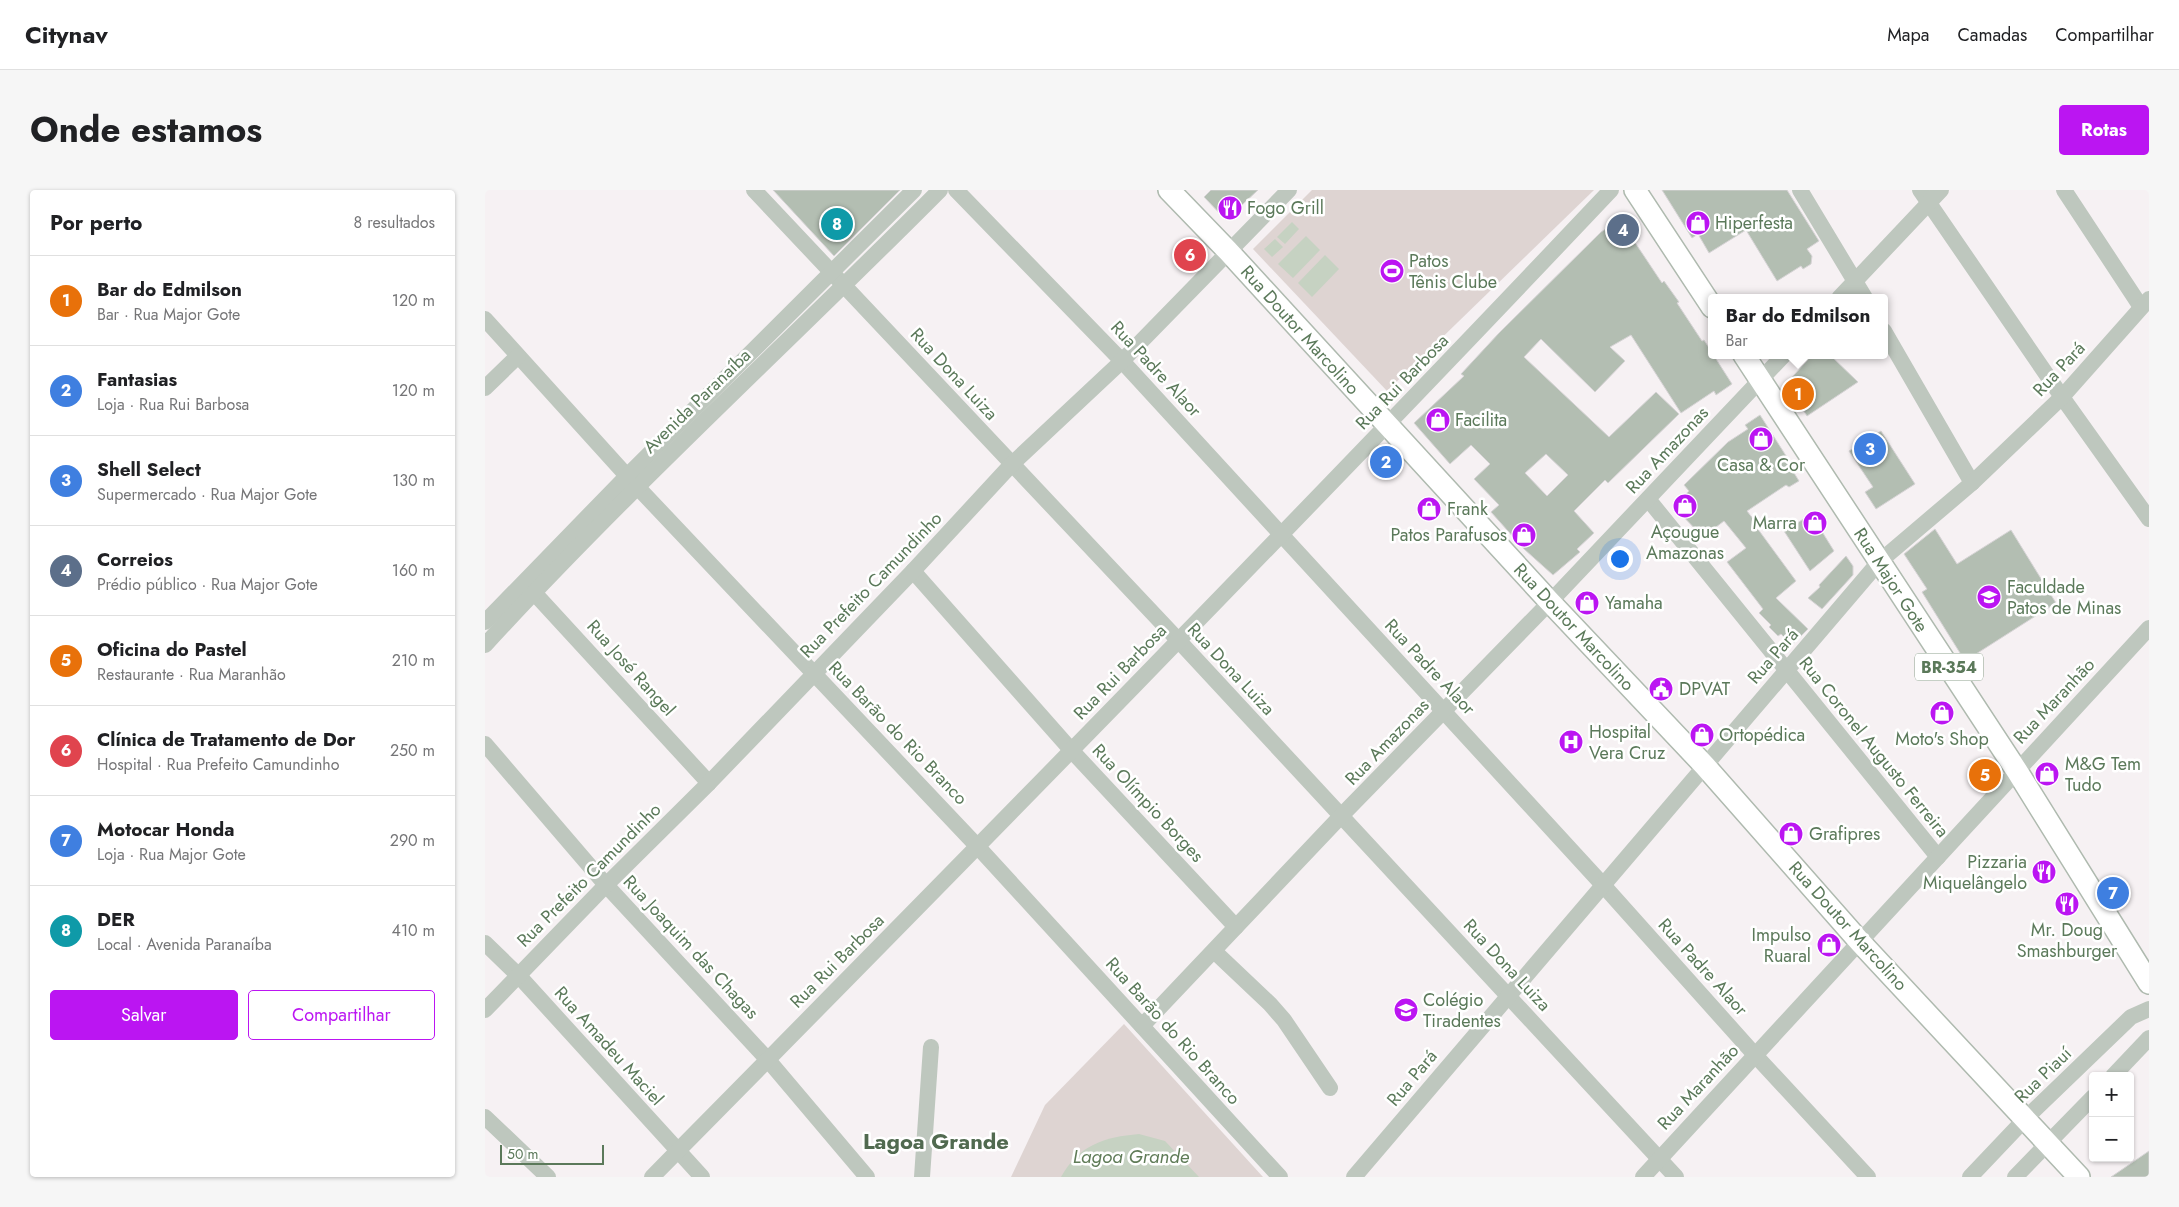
<!DOCTYPE html>
<html lang="pt">
<head>
<meta charset="utf-8">
<style>
	body { margin:0; font-family:Jost,sans-serif; background:#f6f6f6; color:#202124 }
	.controls { position:absolute; right:15px; bottom:15px; display:grid; overflow:hidden; border-radius:5px; box-shadow:0 1px 4px #0004 }
	.controls button { width:45px; height:45px; display:grid; place-items:center; padding:0; border:0; border-bottom:1px solid #e0e0e0; background:#fff; color:#202124; font:25px sans-serif }
	.scale { position:absolute; left:15px; bottom:12px; width:104px; box-sizing:border-box; padding-left:5px; border:2px solid #5b795a; border-top:0; font-size:14px; line-height:18px; white-space:nowrap; color:#5b795a; -webkit-text-stroke:4px #fff; paint-order:stroke }
	.you { position:absolute; left:1134px; top:368px; width:18px; height:18px; margin:-12px; border:4px solid #fff; border-radius:50%; background:#1a73e8; box-shadow:0 0 0 8px #1a73e833 }
	.badge { display:grid; place-items:center; width:32px; height:32px; border-radius:50%; background:#bb15f2; color:#fff; font-size:16px; font-weight:700 }
	.pin { position:absolute; translate:-50% -50%; border:2px solid #fff; box-shadow:0 1px 5px #0006 }
	.popup { position:absolute; left:1223px; top:104px; width:180px; height:65px; box-sizing:border-box; display:grid; place-content:center; border-radius:5px; background:#fff; filter:drop-shadow(0 1px 4px #0005); font-size:16px; white-space:nowrap; color:#757577 }
	.popup b { font-size:19px; color:#202124 }
	.popup::after { content:''; position:absolute; left:50%; top:100%; margin-left:-10px; border:10px solid transparent; border-top-color:#fff }
	.list { margin:0; padding:0; list-style:none }
	h2 { display:flex; justify-content:space-between; align-items:center; height:65px; margin:0; padding:0 20px; font-size:21px }
	h2 small { font-size:16px; font-weight:400; color:#757577 }
	.list li { display:grid; grid-template-columns:32px 1fr auto; gap:15px; align-items:center; box-sizing:border-box; height:90px; padding:0 20px; border-top:1px solid #e0e0e0 }
	.list b { display:block; font-size:19px; white-space:nowrap }
	.list p { margin:0; font-size:16px; white-space:nowrap; color:#757577 }
	.list em { font-size:16px; font-style:normal; color:#757577 }
	.actions { display:flex; gap:10px; padding:15px 20px }
	.actions a { flex:1; padding:11px 0; border:1px solid #bb15f2; border-radius:5px; text-align:center; font-size:18px; color:#bb15f2 }
	.actions .main { background:#bb15f2; color:#fff }
	.map { position:relative; flex:none; width:1664px; height:987px; overflow:hidden; border-radius:5px }
	header { display:flex; align-items:center; gap:30px; box-sizing:border-box; height:70px; padding:0 25px; background:#fff; border-bottom:1px solid #e0e0e0 }
	header strong { font-size:24px }
	nav { display:flex; gap:28px; margin-inline-start:auto; font-size:18px }
	.intro { display:flex; align-items:center; justify-content:space-between; box-sizing:border-box; height:120px; padding:0 30px }
	h1 { margin:0; font-size:35px }
	.button { padding:12px 22px; border-radius:5px; background:#bb15f2; color:#fff; font-size:18px; font-weight:700 }
	main { display:flex; gap:30px; padding:0 30px }
	aside { flex:1; background:#fff; border-radius:5px; box-shadow:0 1px 4px #0004 }
	.map>svg:first-child { display:block }
	.green { fill:#ded4d2 }
	.water { fill:#c6d2c2 }
	.building { fill:#b3beb2; stroke:#d7d4d6; fill-rule:evenodd }
	.lines { fill:none; stroke-linecap:round; stroke-linejoin:round }
	.major-casing { stroke:#afbaaf; stroke-width:24 }
	.minor { stroke:#bec7be; stroke-width:16 }
	.major { stroke:#fff; stroke-width:21 }
	.labels { text-anchor:middle; stroke-width:5; stroke-linejoin:round; paint-order:stroke }
	.shield { fill:#fff; stroke:#8ca18c; stroke-width:1 }
	.shield-label { font-size:16px; font-weight:bold; fill:#5b795a }
	.poi-label { font-size:18px; fill:#5b795a; stroke:#fff; text-anchor:start }
	.street-label { font-size:18px; fill:#5b795a; stroke:#fff }
	.water-label { font-size:19px; font-style:italic; fill:#607c58; stroke:#fff }
	.district-label { font-size:22px; font-weight:bold; fill:#516a50; stroke:#fff }
</style>
</head>
<body>
<header>
<strong>Citynav</strong>
<nav><a>Mapa</a><a>Camadas</a><a>Compartilhar</a></nav>
</header>
<div class="intro"><h1>Onde estamos</h1><a class="button">Rotas</a></div>
<main>
<aside>
<h2>Por perto<small>8 resultados</small></h2>
<ul class="list">
<li><span class="badge" style="background:#e8710a">1</span><div><b>Bar do Edmilson</b><p>Bar · Rua Major Gote</p></div><em>120 m</em></li>
<li><span class="badge" style="background:#3f7fe0">2</span><div><b>Fantasias</b><p>Loja · Rua Rui Barbosa</p></div><em>120 m</em></li>
<li><span class="badge" style="background:#3f7fe0">3</span><div><b>Shell Select</b><p>Supermercado · Rua Major Gote</p></div><em>130 m</em></li>
<li><span class="badge" style="background:#5c6f8a">4</span><div><b>Correios</b><p>Prédio público · Rua Major Gote</p></div><em>160 m</em></li>
<li><span class="badge" style="background:#e8710a">5</span><div><b>Oficina do Pastel</b><p>Restaurante · Rua Maranhão</p></div><em>210 m</em></li>
<li><span class="badge" style="background:#e0444e">6</span><div><b>Clínica de Tratamento de Dor</b><p>Hospital · Rua Prefeito Camundinho</p></div><em>250 m</em></li>
<li><span class="badge" style="background:#3f7fe0">7</span><div><b>Motocar Honda</b><p>Loja · Rua Major Gote</p></div><em>290 m</em></li>
<li><span class="badge" style="background:#0f9aa8">8</span><div><b>DER</b><p>Local · Avenida Paranaíba</p></div><em>410 m</em></li>
</ul>
<div class="actions"><a class="main">Salvar</a><a>Compartilhar</a></div>
</aside>
<div class="map">
<svg width="1664" height="987" viewBox="0 0 1664 987">
	<rect width="100%" height="100%" fill="#f6f1f3"/>
	<g class="green">
		<path d="M 827,0 L 1109,0 L 902,201 L 768,59 Z"/>
		<path d="M 639,834 L 778,987 L 526,987 L 560,915 Z"/>
	</g>
	<g class="water">
		<path d="M 807,32 L 814,39 L 800,54 L 792,47 Z"/>
		<path d="M 821,46 L 835,60 L 808,88 L 793,74 Z"/>
		<path d="M 790,49 L 798,57 L 787,67 L 779,59 Z"/>
		<path d="M 840,65 L 854,79 L 827,107 L 813,93 Z"/>
		<path d="M 654,944 L 680,951 L 714,987 L 576,987 C 594,955 619,947 654,944 Z"/>
	</g>
	<g class="building">
		<path d="M 288,0 L 415,0 L 349,66 Z"/>
		<path d="M 726,0 L 773,0 L 741,30 L 719,7 Z"/>
		<path d="M 1177,0 L 1302,0 L 1334,51 L 1322,59 L 1327,66 L 1326,74 L 1318,79 L 1316,76 L 1292,91 L 1261,40 L 1224,63 L 1213,44 L 1207,48 Z"/>
		<path d="M 1135,30 L 1177,93 L 1179,91 L 1194,112 L 1192,113 L 1217,151 L 1219,150 L 1247,194 L 1231,205 L 1229,201 L 1196,223 L 1146,145 L 1125,157 L 1140,171 L 1110,202 L 1056,149 L 1039,167 L 1124,247 L 1171,202 L 1194,224 L 1123,293 L 1120,290 L 1089,321 L 1109,343 L 1092,359 L 1095,362 L 1068,385 L 1039,359 L 1006,322 L 1014,315 L 989,289 L 1005,274 L 986,255 L 965,274 L 929,233 L 979,186 L 976,184 L 1014,143 L 1116,42 ZM 1061,264 L 1083,285 L 1062,306 L 1040,283 Z"/>
		<path d="M 1327,165 L 1345,165 L 1373,192 L 1322,226 L 1301,194 Z"/>
		<path d="M 1275,225 L 1305,272 L 1303,273 L 1314,291 L 1304,297 L 1301,295 L 1262,321 L 1269,330 L 1267,331 L 1311,391 L 1291,408 L 1323,439 L 1307,455 L 1296,444 L 1293,446 L 1284,437 L 1286,435 L 1274,423 L 1278,419 L 1242,372 L 1261,358 L 1239,331 L 1218,347 L 1188,316 L 1204,301 L 1199,295 L 1243,252 L 1263,239 L 1260,235 Z"/>
		<path d="M 1396,241 L 1430,294 L 1391,319 L 1380,302 L 1388,297 L 1364,261 Z"/>
		<path d="M 1330,322 L 1340,338 L 1336,340 L 1349,361 L 1325,381 L 1299,341 Z"/>
		<path d="M 1450,339 L 1472,374 L 1526,340 L 1571,413 L 1480,471 L 1437,402 L 1442,399 L 1419,364 Z"/>
		<path d="M 1361,366 L 1368,376 L 1368,385 L 1337,419 L 1323,408 L 1335,397 L 1334,395 Z"/>
		<path d="M 1664,961 L 1664,987 L 1626,987 Z"/>
	</g>
	<g class="lines">
		<defs>
			<g id="major">
				<path d="M 684,0 L 743,61 L 1065,412 L 1220,576 L 1375,752 L 1594,987"/>
				<path d="M 1150,0 L 1227,117"/>
				<path d="M 1259,165 L 1532,581 L 1664,793"/>
			</g>
		</defs>
		<use href="#major" class="major-casing"/>
		<g class="minor">
			<path d="M 269,0 L 694,451 L 1191,987"/>
			<path d="M 471,0 L 637,171 L 1118,695 L 1270,865 L 1383,987"/>
			<path d="M 1315,0 L 1380,108"/>
			<path d="M 1435,0 L 1577,207 L 1664,329"/>
			<path d="M 1579,0 L 1656,117"/>
			<path d="M 1354,108 L 1456,0"/>
			<path d="M 0,129 L 142,286 L 493,657 L 795,987"/>
			<path d="M 1399,141 L 1487,293"/>
			<path d="M 0,198 L 33,166"/>
			<path d="M 1163,309 L 1453,667"/>
			<path d="M 428,381 L 587,561 L 751,737"/>
			<path d="M 42,395 L 224,593"/>
			<path d="M 0,432 L 142,286 L 429,0"/>
			<path d="M 0,455 C 145,297 304,152 455,0"/>
			<path d="M 0,554 L 121,695 L 283,870 L 382,987"/>
			<path d="M 0,753 L 34,786 L 217,987"/>
			<path d="M 729,761 L 785,814 L 799,830 L 845,898"/>
			<path d="M 0,820 L 121,695 L 224,593 L 428,381 L 526,275 L 637,171 L 804,0"/>
			<path d="M 657,836 L 856,626 L 1065,412 L 1299,165"/>
			<path d="M 1628,886 L 1664,848"/>
			<path d="M 0,927 L 63,987"/>
			<path d="M 167,987 C 489,661 811,333 1126,0"/>
			<path d="M 437,987 L 446,857"/>
			<path d="M 869,987 L 1394,372 L 1487,293 L 1577,207 L 1664,109"/>
			<path d="M 1158,987 L 1664,438"/>
			<path d="M 1485,987 L 1541,928 L 1646,827 L 1664,819"/>
			<path d="M 1530,987 L 1608,907"/>
		</g>
		<use href="#major" class="major"/>
	</g>
	<defs>
		<symbol id="restaurant-disc" viewBox="-11 -11 22 22"><circle r="9.5" fill="#bb15f2" stroke="#fff"/><path d="M-5-6h1v4h1v-4h1v4h1v-4h1v5L-1.5 .5V6h-2V.5L-5-1ZM5-6V6H3V1.5H1.5Q1.5-4 5-6Z" fill="#fff"/></symbol>
		<symbol id="shop-disc" viewBox="-11 -11 22 22"><circle r="9.5" fill="#bb15f2" stroke="#fff"/><path d="M-5-2.5h2.3a2.7 3.5 0 0 1 5.4 0H5L5.5 6h-11ZM-1.5-2.5h3a1.5 2.3 0 0 0-3 0Z" fill="#fff"/></symbol>
		<symbol id="stadium-disc" viewBox="-11 -11 22 22"><circle r="9.5" fill="#bb15f2" stroke="#fff"/><path d="M0-5a6.5 5 0 1 0 0 10a6.5 5 0 1 0 0-10ZM-3.5-1.8h7v3.6h-7Z" fill="#fff"/></symbol>
		<symbol id="university-disc" viewBox="-11 -11 22 22"><circle r="9.5" fill="#bb15f2" stroke="#fff"/><path d="M0-5L7-2L0 1L-7-2ZM-4 1L0 2.5L4 1V4Q0 6-4 4Z" fill="#fff"/></symbol>
		<symbol id="civic-disc" viewBox="-11 -11 22 22"><circle r="9.5" fill="#bb15f2" stroke="#fff"/><path d="M-.6-6.5H3V-4.5H.6V-3L4-1V1h2V6H-6V1h2V-1L-.6-3ZM-1.2 2.5V6h2.4V2.5Z" fill="#fff"/></symbol>
		<symbol id="hospital-disc" viewBox="-11 -11 22 22"><circle r="9.5" fill="#bb15f2" stroke="#fff"/><path d="M-5-5h3v3.5h4V-5h3V5h-3V1.5h-4V5h-3Z" fill="#fff"/></symbol>
		<symbol id="school-disc" viewBox="-11 -11 22 22"><circle r="9.5" fill="#bb15f2" stroke="#fff"/><path d="M0-5L7-2L0 1L-7-2ZM-4 1L0 2.5L4 1V4Q0 6-4 4Z" fill="#fff"/></symbol>
	</defs>
	<g fill-rule="evenodd">
		<use href="#restaurant-disc" x="731" y="4" width="28" height="28"/>
		<use href="#shop-disc" x="1199" y="19" width="28" height="28"/>
		<use href="#stadium-disc" x="893" y="67" width="28" height="28"/>
		<use href="#shop-disc" x="939" y="216" width="28" height="28"/>
		<use href="#shop-disc" x="1262" y="235" width="28" height="28"/>
		<use href="#shop-disc" x="1186" y="302" width="28" height="28"/>
		<use href="#shop-disc" x="930" y="305" width="28" height="28"/>
		<use href="#shop-disc" x="1316" y="319" width="28" height="28"/>
		<use href="#shop-disc" x="1025" y="331" width="28" height="28"/>
		<use href="#university-disc" x="1490" y="393" width="28" height="28"/>
		<use href="#shop-disc" x="1088" y="399" width="28" height="28"/>
		<use href="#civic-disc" x="1162" y="485" width="28" height="28"/>
		<use href="#shop-disc" x="1443" y="509" width="28" height="28"/>
		<use href="#shop-disc" x="1203" y="531" width="28" height="28"/>
		<use href="#hospital-disc" x="1072" y="538" width="28" height="28"/>
		<use href="#shop-disc" x="1548" y="570" width="28" height="28"/>
		<use href="#shop-disc" x="1292" y="630" width="28" height="28"/>
		<use href="#restaurant-disc" x="1545" y="668" width="28" height="28"/>
		<use href="#restaurant-disc" x="1568" y="700" width="28" height="28"/>
		<use href="#shop-disc" x="1330" y="741" width="28" height="28"/>
		<use href="#school-disc" x="907" y="806" width="28" height="28"/>
	</g>
	<g class="labels">
		<rect class="shield" x="1430" y="463.5" width="68" height="27" rx="4"/>
		<g class="shield-label">
			<text x="1464" y="483">BR-354</text>
		</g>
		<g class="poi-label">
			<text x="762" y="24">Fogo Grill</text>
			<text x="1230" y="39">Hiperfesta</text>
			<text x="924" y="77">Patos<tspan x="924" dy="21">Tênis Clube</tspan></text>
			<text x="970" y="236">Facilita</text>
			<text x="1276" y="281" text-anchor="middle">Casa &amp; Cor</text>
			<text x="962" y="325">Frank</text>
			<text x="1312" y="339" text-anchor="end">Marra</text>
			<text x="1200" y="348" text-anchor="middle">Açougue<tspan x="1200" dy="21">Amazonas</tspan></text>
			<text x="1022" y="351" text-anchor="end">Patos Parafusos</text>
			<text x="1522" y="403">Faculdade<tspan x="1522" dy="21">Patos de Minas</tspan></text>
			<text x="1120" y="419">Yamaha</text>
			<text x="1194" y="505">DPVAT</text>
			<text x="1104" y="548">Hospital<tspan x="1104" dy="21">Vera Cruz</tspan></text>
			<text x="1234" y="551">Ortopédica</text>
			<text x="1457" y="555" text-anchor="middle">Moto's Shop</text>
			<text x="1580" y="580">M&amp;G Tem<tspan x="1580" dy="21">Tudo</tspan></text>
			<text x="1324" y="650">Grafipres</text>
			<text x="1542" y="678" text-anchor="end">Pizzaria<tspan x="1542" dy="21">Miquelângelo</tspan></text>
			<text x="1582" y="746" text-anchor="middle">Mr. Doug<tspan x="1582" dy="21">Smashburger</tspan></text>
			<text x="1326" y="751" text-anchor="end">Impulso<tspan x="1326" dy="21">Ruaral</tspan></text>
			<text x="938" y="816">Colégio<tspan x="938" dy="21">Tiradentes</tspan></text>
		</g>
		<g class="street-label">
			<text transform="translate(815 140) rotate(48)" y="6">Rua Doutor Marcolino</text>
			<text transform="translate(671 179) rotate(47)" y="6">Rua Padre Alaor</text>
			<text transform="translate(1574 179) rotate(-47)" y="6">Rua Pará</text>
			<text transform="translate(469 184) rotate(47)" y="6">Rua Dona Luiza</text>
			<text transform="translate(917 192) rotate(-46)" y="6">Rua Rui Barbosa</text>
			<text transform="translate(212 211) rotate(-44)" y="6">Avenida Paranaíba</text>
			<text transform="translate(1182 260) rotate(-47)" y="6">Rua Amazonas</text>
			<text transform="translate(1406 390) rotate(57)" y="6">Rua Major Gote</text>
			<text transform="translate(386 395) rotate(-46)" y="6">Rua Prefeito Camundinho</text>
			<text transform="translate(1089 437) rotate(47)" y="6">Rua Doutor Marcolino</text>
			<text transform="translate(1288 466) rotate(-49)" y="6">Rua Pará</text>
			<text transform="translate(945 477) rotate(47)" y="6">Rua Padre Alaor</text>
			<text transform="translate(146 478) rotate(48)" y="6">Rua José Rangel</text>
			<text transform="translate(746 479) rotate(47)" y="6">Rua Dona Luiza</text>
			<text transform="translate(635 482) rotate(-46)" y="6">Rua Rui Barbosa</text>
			<text transform="translate(1569 511) rotate(-47)" y="6">Rua Maranhão</text>
			<text transform="translate(413 543) rotate(46)" y="6">Rua Barão do Rio Branco</text>
			<text transform="translate(902 552) rotate(-46)" y="6">Rua Amazonas</text>
			<text transform="translate(1389 557) rotate(51)" y="6">Rua Coronel Augusto Ferreira</text>
			<text transform="translate(663 613) rotate(47)" y="6">Rua Olímpio Borges</text>
			<text transform="translate(104 685) rotate(-45)" y="6">Rua Prefeito Camundinho</text>
			<text transform="translate(1363 736) rotate(48)" y="6">Rua Doutor Marcolino</text>
			<text transform="translate(206 757) rotate(47)" y="6">Rua Joaquim das Chagas</text>
			<text transform="translate(352 771) rotate(-45)" y="6">Rua Rui Barbosa</text>
			<text transform="translate(1022 775) rotate(47)" y="6">Rua Dona Luiza</text>
			<text transform="translate(1218 777) rotate(48)" y="6">Rua Padre Alaor</text>
			<text transform="translate(688 841) rotate(48)" y="6">Rua Barão do Rio Branco</text>
			<text transform="translate(124 856) rotate(48)" y="6">Rua Amadeu Maciel</text>
			<text transform="translate(1558 885) rotate(-44)" y="6">Rua Piauí</text>
			<text transform="translate(927 888) rotate(-50)" y="6">Rua Pará</text>
			<text transform="translate(1213 897) rotate(-47)" y="6">Rua Maranhão</text>
		</g>
		<g class="water-label">
			<text x="646" y="973">Lagoa Grande</text>
		</g>
		<g class="district-label">
			<text x="451" y="959">Lagoa Grande</text>
		</g>
	</g>
</svg>
<div class="controls">
<button>+</button>
<button>−</button>
</div>
<div class="scale">50 m</div>
<div class="you"></div>
<div class="pin badge" style="left:1313px;top:204px;background:#e8710a">1</div>
<div class="popup"><b>Bar do Edmilson</b>Bar</div>
<div class="pin badge" style="left:901px;top:272px;background:#3f7fe0">2</div>
<div class="pin badge" style="left:1385px;top:259px;background:#3f7fe0">3</div>
<div class="pin badge" style="left:1138px;top:40px;background:#5c6f8a">4</div>
<div class="pin badge" style="left:1500px;top:585px;background:#e8710a">5</div>
<div class="pin badge" style="left:705px;top:65px;background:#e0444e">6</div>
<div class="pin badge" style="left:1628px;top:703px;background:#3f7fe0">7</div>
<div class="pin badge" style="left:352px;top:34px;background:#0f9aa8">8</div>
</div>
</main>
</body>
</html>
